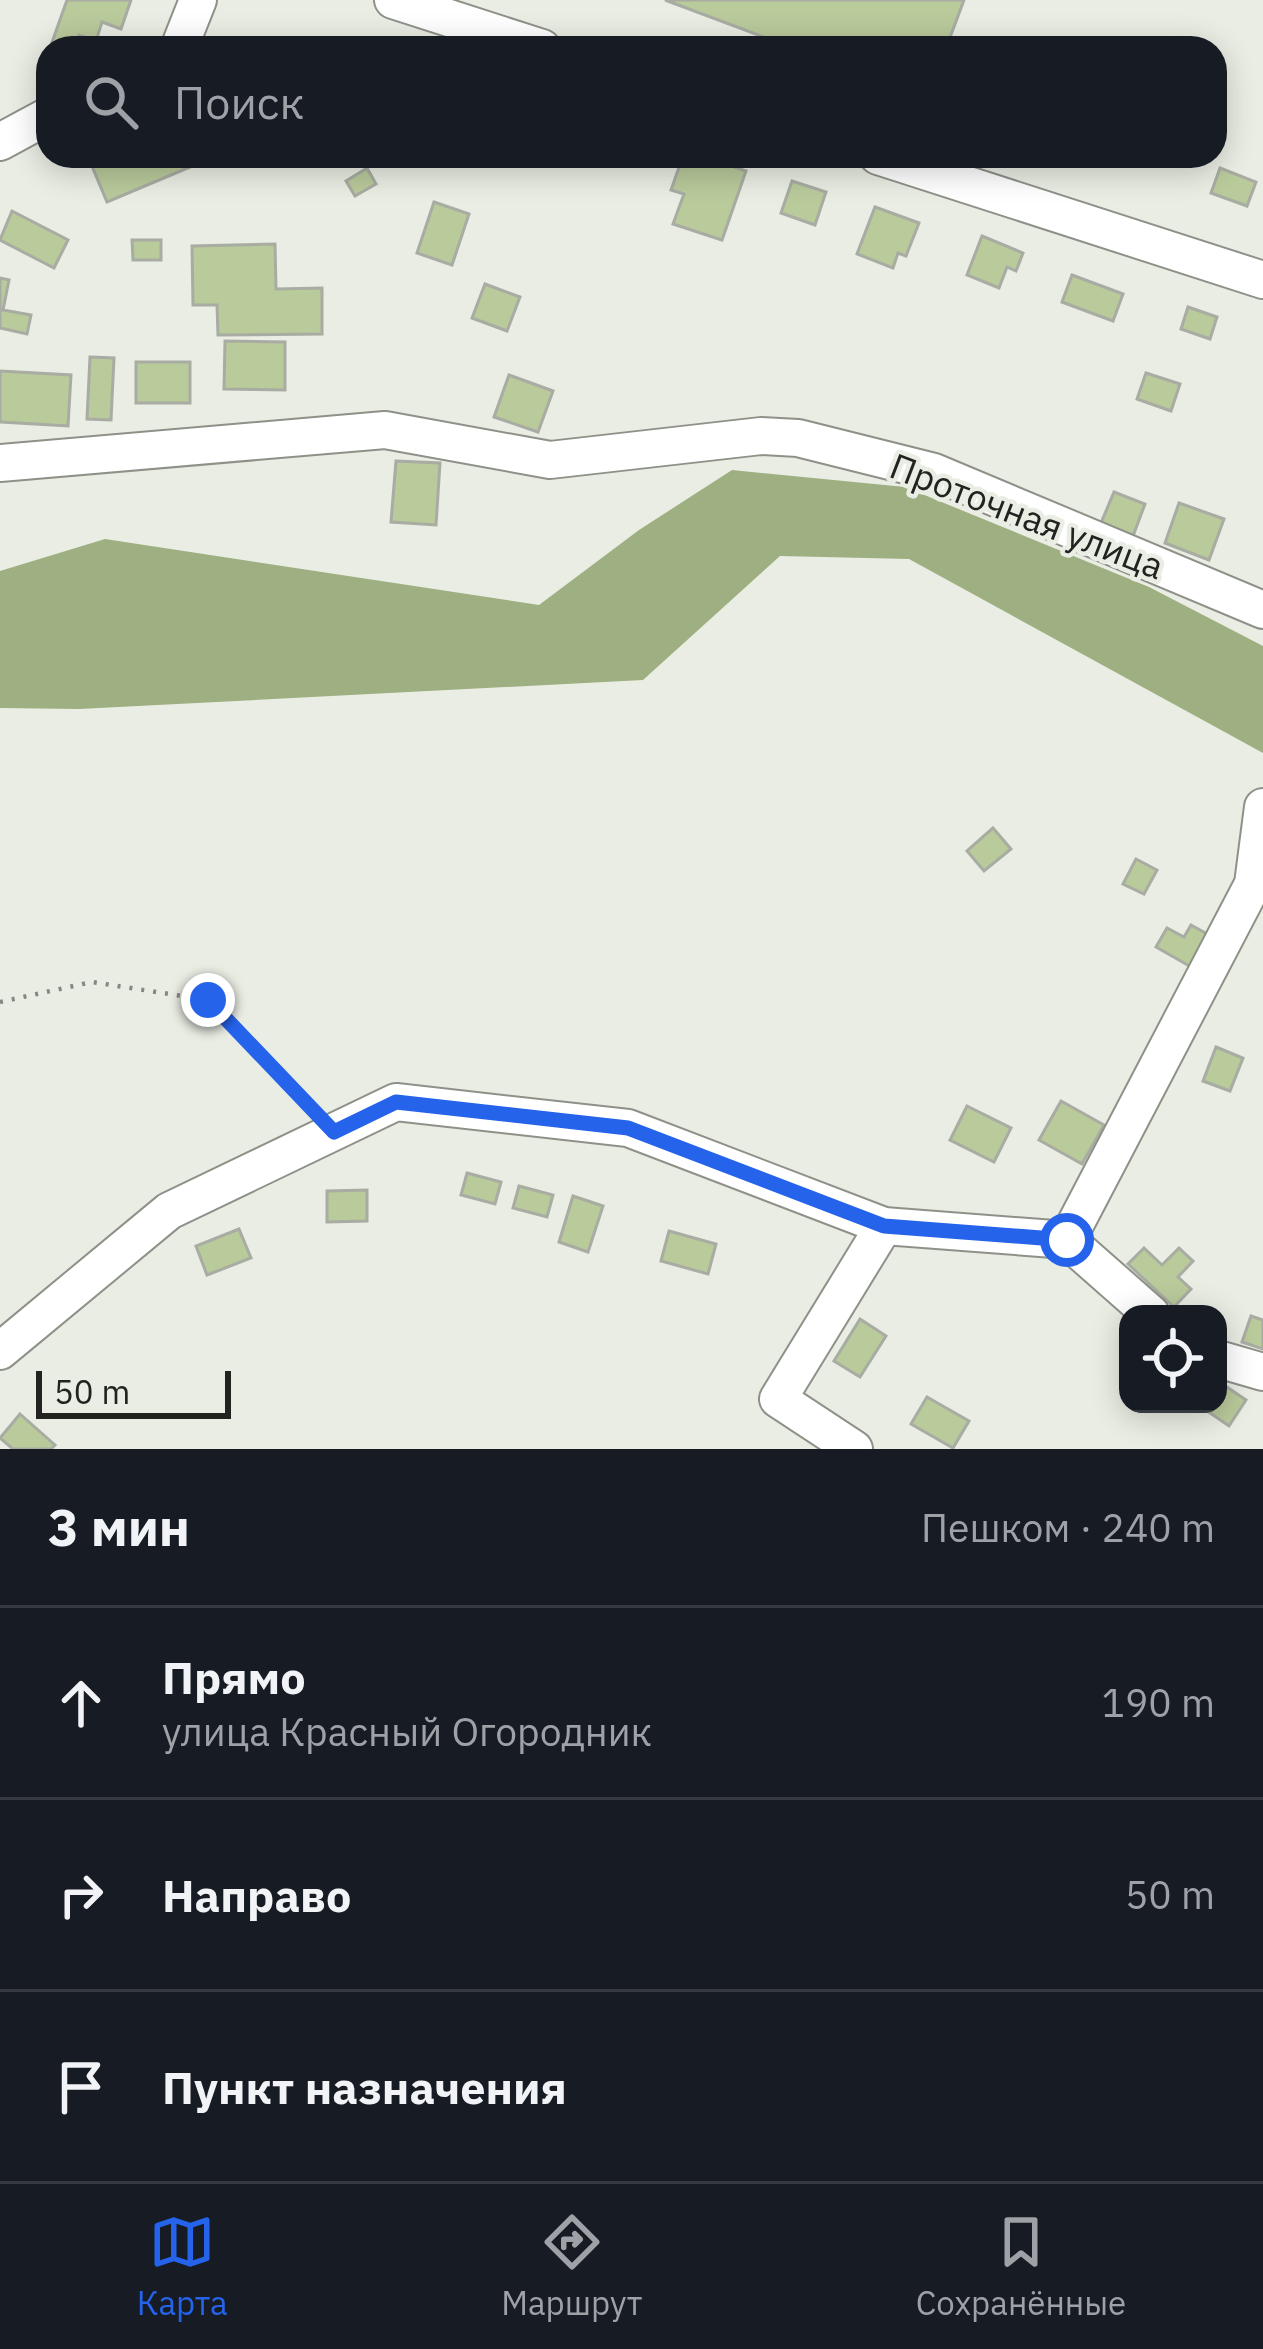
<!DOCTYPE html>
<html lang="ru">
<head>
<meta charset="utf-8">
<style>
	body { margin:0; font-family:"IBM Plex Sans",sans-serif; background:#20242c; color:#f1f3f6 }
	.controls { position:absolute; right:36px; bottom:36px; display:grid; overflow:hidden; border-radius:24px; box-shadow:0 6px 30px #0003 }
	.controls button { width:108px; height:108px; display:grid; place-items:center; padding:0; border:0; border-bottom:3px solid #363941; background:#171b24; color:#f1f3f6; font:60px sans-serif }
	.scale { position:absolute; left:36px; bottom:30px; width:195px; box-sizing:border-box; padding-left:12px; border:6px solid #222320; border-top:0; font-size:33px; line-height:42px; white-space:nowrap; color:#222320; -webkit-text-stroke:9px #e9ede3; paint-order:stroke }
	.stop { position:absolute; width:36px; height:36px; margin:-27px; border:9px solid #2563eb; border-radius:50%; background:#fff }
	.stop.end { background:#2563eb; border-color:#fff; box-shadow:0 3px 12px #0008 }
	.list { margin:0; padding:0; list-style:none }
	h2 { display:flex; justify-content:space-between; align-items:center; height:156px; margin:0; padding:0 48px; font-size:51px }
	h2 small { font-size:39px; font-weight:400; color:#9ea1a6 }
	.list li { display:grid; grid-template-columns:78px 1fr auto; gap:36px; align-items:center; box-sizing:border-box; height:192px; padding:0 48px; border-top:3px solid #363941 }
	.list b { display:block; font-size:45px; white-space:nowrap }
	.list p { margin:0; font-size:39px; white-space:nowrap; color:#9ea1a6 }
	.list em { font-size:39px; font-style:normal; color:#9ea1a6 }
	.icon { flex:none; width:66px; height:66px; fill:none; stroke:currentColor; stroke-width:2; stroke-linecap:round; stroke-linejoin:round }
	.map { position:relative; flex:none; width:1263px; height:1449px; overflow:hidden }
	.search { position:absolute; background:#171b24; box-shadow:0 6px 30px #0003; left:36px; right:36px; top:36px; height:132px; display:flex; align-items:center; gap:30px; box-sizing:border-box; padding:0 42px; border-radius:36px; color:#9ea1a6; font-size:45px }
	.sheet { height:732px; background:#171b24 }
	nav { display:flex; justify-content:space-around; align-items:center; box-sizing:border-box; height:168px; border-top:3px solid #363941; background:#171b24; font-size:33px; color:#9ea1a6 }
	nav a { display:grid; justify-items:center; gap:6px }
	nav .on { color:#2563eb }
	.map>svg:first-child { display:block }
	.water { fill:#9eaf81 }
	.building { fill:#b9ca9b; stroke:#a8aca2; stroke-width:3 }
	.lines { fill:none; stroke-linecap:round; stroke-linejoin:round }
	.minor-casing { stroke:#8e9188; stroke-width:40 }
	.path { stroke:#858881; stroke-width:4.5; stroke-dasharray:3 9; stroke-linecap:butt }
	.minor { stroke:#fff; stroke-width:36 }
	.route { stroke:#2563eb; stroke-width:15 }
	.labels { text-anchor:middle; stroke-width:9; stroke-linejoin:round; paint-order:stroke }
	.street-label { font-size:36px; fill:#222320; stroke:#e9ede3 }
</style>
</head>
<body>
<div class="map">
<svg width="1263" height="1449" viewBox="0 0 1263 1449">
	<rect width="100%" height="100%" fill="#e9ede3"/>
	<path class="water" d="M 732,470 L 905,487 L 1149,587 L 1263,646 L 1263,753 L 909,559 L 780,556 L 643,680 L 79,709 L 0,708 L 0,571 L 105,539 L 539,605 L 639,530 Z"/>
	<g class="building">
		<path d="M 67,0 L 131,0 L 121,29 L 102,22 L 96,41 L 79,35 L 74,48 L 50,48 Z"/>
		<path d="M 665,0 L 964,0 L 946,48 L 793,48 Z"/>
		<path d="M 96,156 L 216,156 L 107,202 L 89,159 Z"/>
		<path d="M 683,156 L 702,156 L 746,171 L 722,240 L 673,224 L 684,194 L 671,190 Z"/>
		<path d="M 367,168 L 376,184 L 355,196 L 346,181 Z"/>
		<path d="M 1220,168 L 1256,182 L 1247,206 L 1211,193 Z"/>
		<path d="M 792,181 L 826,192 L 815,225 L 781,213 Z"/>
		<path d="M 434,202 L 469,214 L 452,265 L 417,253 Z"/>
		<path d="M 875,207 L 919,223 L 906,256 L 898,253 L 893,268 L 857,254 Z"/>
		<path d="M 12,211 L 68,240 L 54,268 L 0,240 Z"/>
		<path d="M 982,236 L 1023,253 L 1016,271 L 1007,267 L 999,288 L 967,275 Z"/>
		<path d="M 132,240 L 161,240 L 161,260 L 133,260 Z"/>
		<path d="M 275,244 L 276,289 L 322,288 L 322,334 L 218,335 L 217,305 L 193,305 L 192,246 Z"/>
		<path d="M 1072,275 L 1123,294 L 1113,321 L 1062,302 Z"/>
		<path d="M 0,278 L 9,280 L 3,310 L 31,315 L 27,334 L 0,328 Z"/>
		<path d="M 485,284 L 520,297 L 507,331 L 472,318 Z"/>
		<path d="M 1188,307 L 1217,317 L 1210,339 L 1181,329 Z"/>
		<path d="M 225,341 L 285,342 L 285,390 L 224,389 Z"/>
		<path d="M 90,357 L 114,358 L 111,420 L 87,419 Z"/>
		<rect x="136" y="362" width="54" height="41"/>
		<path d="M 0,371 L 71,375 L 68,426 L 0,422 Z"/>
		<path d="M 1146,373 L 1180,384 L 1171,411 L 1137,399 Z"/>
		<path d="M 509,375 L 553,391 L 538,432 L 494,417 Z"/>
		<path d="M 396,461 L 440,463 L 436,525 L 391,522 Z"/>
		<path d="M 1114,492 L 1145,504 L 1133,536 L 1101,523 Z"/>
		<path d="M 1179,503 L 1224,519 L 1209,560 L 1165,543 Z"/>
		<path d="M 993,828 L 1011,849 L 984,871 L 967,851 Z"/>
		<path d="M 1136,859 L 1157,870 L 1144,894 L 1123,884 Z"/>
		<path d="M 1191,925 L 1211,936 L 1193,968 L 1156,947 L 1167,928 L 1184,937 Z"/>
		<path d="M 1216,1047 L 1243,1058 L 1230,1091 L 1203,1081 Z"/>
		<path d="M 1061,1101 L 1104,1125 L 1082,1164 L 1039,1140 Z"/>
		<path d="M 967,1106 L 1011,1128 L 994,1162 L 950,1140 Z"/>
		<path d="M 467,1173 L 501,1182 L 495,1204 L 461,1195 Z"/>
		<path d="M 519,1186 L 553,1195 L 547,1217 L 513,1208 Z"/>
		<path d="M 367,1190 L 367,1221 L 327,1222 L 327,1191 Z"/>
		<path d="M 573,1196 L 603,1206 L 588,1252 L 559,1242 Z"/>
		<path d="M 239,1229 L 251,1258 L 207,1275 L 196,1246 Z"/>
		<path d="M 669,1231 L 716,1244 L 708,1274 L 661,1261 Z"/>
		<path d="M 1144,1248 L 1162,1265 L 1179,1248 L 1193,1261 L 1178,1277 L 1191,1289 L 1174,1307 L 1128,1264 Z"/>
		<path d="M 1251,1316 L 1263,1320 L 1263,1349 L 1242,1342 Z"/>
		<path d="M 860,1319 L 886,1336 L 860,1377 L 834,1361 Z"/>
		<path d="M 1218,1381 L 1246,1400 L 1229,1426 L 1197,1404 L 1218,1404 Z"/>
		<path d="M 927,1397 L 969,1421 L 953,1448 L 911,1424 Z"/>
		<path d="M 20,1414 L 55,1445 L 51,1449 L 13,1449 L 0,1438 Z"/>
	</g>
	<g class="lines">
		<defs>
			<g id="minor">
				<path d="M 393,0 L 542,48"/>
				<path d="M 179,48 L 198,0"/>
				<path d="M 0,142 L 48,116"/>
				<path d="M 878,156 L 1263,280"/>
				<path d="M 0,463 L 385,430 L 550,460 L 761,436 L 798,438 L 934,472 L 1263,610"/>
				<path d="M 1067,1240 L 1253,884 L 1263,807"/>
				<path d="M 0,1351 L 169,1211 L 396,1102 L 628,1128 L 884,1226 L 1067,1240 L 1151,1314"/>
				<path d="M 1218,1359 L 1263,1372"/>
				<path d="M 854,1449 L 778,1399 L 884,1226"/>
			</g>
		</defs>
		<use href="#minor" class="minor-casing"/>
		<path class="path" d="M 0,1002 L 92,982 L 208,1000 L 311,1107"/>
		<use href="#minor" class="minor"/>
	</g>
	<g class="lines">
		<path class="route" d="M 208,1000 L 334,1132 L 396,1102 L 628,1128 L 884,1226 L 1067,1240"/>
	</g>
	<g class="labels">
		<g class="street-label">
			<text transform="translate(1027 516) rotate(21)" y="13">Проточная улица</text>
		</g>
	</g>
</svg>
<div class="controls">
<button><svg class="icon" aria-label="locate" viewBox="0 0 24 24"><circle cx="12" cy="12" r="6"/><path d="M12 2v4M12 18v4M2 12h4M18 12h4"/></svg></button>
</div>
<div class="scale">50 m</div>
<div class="stop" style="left:1067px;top:1240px"></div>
<div class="stop end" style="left:208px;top:1000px"></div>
<div class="search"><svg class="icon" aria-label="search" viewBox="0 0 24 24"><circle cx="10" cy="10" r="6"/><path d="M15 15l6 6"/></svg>Поиск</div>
</div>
<section class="sheet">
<h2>3 мин<small>Пешком · 240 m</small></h2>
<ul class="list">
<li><svg class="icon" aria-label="ahead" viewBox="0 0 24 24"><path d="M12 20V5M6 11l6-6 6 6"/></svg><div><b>Прямо</b><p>улица Красный Огородник</p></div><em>190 m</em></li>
<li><svg class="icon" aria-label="right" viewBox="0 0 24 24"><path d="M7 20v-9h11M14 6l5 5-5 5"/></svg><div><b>Направо</b></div><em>50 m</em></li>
<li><svg class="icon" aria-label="arrive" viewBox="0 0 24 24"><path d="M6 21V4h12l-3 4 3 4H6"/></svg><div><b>Пункт назначения</b></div></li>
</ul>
</section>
<nav>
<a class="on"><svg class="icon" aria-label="map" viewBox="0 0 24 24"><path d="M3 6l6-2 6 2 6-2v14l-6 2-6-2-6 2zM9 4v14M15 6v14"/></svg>Карта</a>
<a><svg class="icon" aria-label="directions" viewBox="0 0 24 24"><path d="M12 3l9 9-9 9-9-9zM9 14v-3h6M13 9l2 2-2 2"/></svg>Маршрут</a>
<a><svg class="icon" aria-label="saved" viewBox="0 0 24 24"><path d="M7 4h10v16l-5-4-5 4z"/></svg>Сохранённые</a>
</nav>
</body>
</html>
